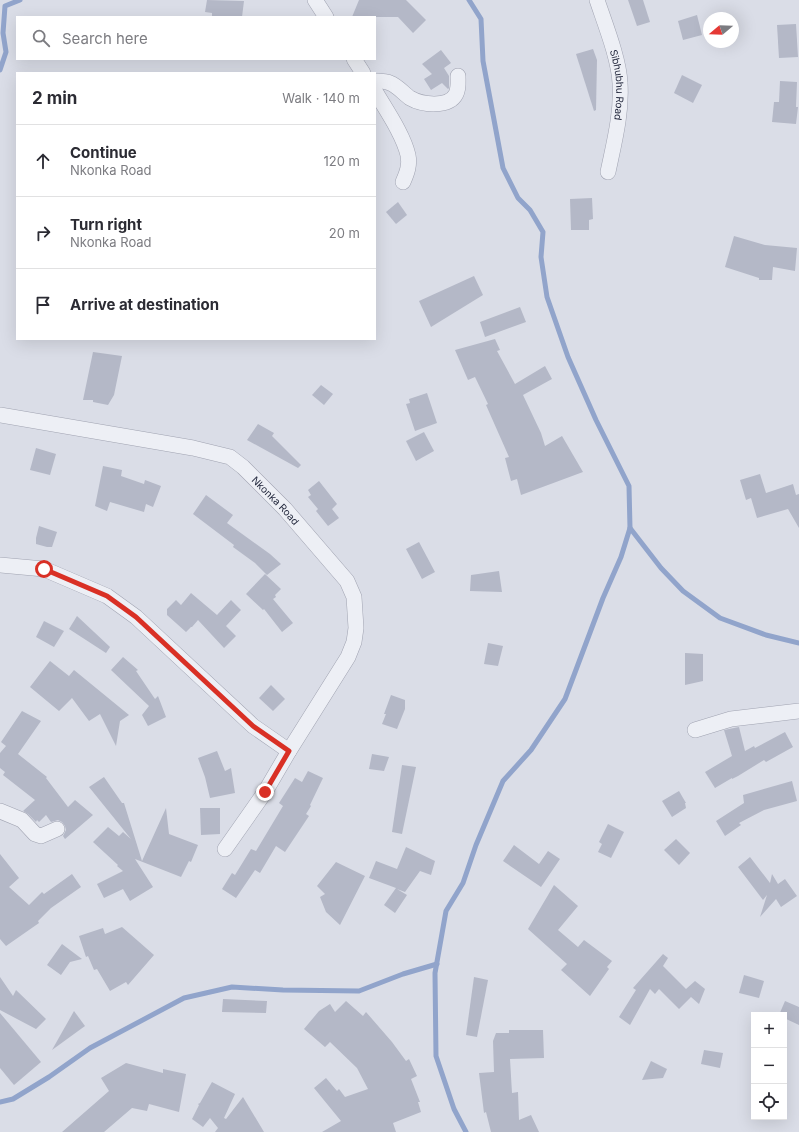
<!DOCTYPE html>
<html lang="en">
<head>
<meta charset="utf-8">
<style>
	body { margin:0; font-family:Inter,sans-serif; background:#f7f7f7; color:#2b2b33 }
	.controls { position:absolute; right:12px; bottom:12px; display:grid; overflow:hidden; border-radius:0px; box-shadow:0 4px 16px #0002 }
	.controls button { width:36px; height:36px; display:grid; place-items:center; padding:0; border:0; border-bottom:1px solid #e1e1e2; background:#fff; color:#2b2b33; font:20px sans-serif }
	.compass { position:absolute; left:703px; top:12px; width:36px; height:36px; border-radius:50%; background:#fff; box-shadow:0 4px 16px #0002; rotate:251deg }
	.stop { position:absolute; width:12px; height:12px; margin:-9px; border:3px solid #d93025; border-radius:50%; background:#fff }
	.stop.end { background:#d93025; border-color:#fff; box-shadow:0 1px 4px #0008 }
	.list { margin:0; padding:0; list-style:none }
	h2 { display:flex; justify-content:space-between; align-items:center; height:52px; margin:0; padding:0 16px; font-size:17px }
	h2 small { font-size:13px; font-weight:400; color:#7c7c81 }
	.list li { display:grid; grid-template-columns:26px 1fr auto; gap:12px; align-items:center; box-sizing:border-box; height:72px; padding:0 16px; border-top:1px solid #e1e1e2 }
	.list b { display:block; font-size:15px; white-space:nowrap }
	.list p { margin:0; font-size:13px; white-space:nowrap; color:#7c7c81 }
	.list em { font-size:13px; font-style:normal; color:#7c7c81 }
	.icon { flex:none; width:22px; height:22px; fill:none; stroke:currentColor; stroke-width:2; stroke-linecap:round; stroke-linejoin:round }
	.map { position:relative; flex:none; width:799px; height:1132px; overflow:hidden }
	.search { position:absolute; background:#fff; box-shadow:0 4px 16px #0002; left:16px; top:16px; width:360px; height:44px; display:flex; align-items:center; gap:10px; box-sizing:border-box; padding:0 14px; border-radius:0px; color:#7c7c81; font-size:15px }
	.panel { position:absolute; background:#fff; box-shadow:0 4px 16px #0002; left:16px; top:72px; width:360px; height:268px; border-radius:0px }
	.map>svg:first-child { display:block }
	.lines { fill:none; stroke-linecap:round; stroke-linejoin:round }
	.stream { stroke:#91a4cb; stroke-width:5 }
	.building { fill:#b4b8c7 }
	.street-casing { stroke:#a0a3b1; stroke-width:16 }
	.street { stroke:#edeff5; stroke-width:15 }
	.route { stroke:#d93025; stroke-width:5 }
	.labels { text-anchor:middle; stroke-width:3; stroke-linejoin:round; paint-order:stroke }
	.street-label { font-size:10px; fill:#24293e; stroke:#eaecf4 }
</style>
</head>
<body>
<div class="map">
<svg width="799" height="1132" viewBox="0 0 799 1132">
	<rect width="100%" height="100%" fill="#dadde7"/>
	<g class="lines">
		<g class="stream">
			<path d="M 0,70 L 6,52 L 3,33 L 5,6 L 20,0"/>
			<path d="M 630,528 L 661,568 L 683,591 L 720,618 L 766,635 L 799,643"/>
			<path d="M 0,1102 L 13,1099 L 49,1077 L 90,1048 L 184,998 L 232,987 L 283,990 L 359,991 L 403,974 L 437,964"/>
			<path d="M 466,1132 L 454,1109 L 436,1056 L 435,973 L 446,911 L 463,883 L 476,845 L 503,781 L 531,750 L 565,699 L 603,598 L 621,557 L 630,528 L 629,486 L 596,420 L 568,357 L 547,297 L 541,257 L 543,232 L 530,210 L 518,198 L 503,168 L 483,61 L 481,19 L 469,0"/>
		</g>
	</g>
	<g class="building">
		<path d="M 207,0 L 244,1 L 242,17 L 212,17 L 212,13 L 205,12 Z"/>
		<path d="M 359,0 L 406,0 L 426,20 L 413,33 L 398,17 L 352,17 Z"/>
		<path d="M 628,0 L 643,0 L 650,22 L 637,26 Z"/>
		<path d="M 697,15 L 702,35 L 683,40 L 678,21 Z"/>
		<path d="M 796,24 L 798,57 L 779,58 L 777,25 Z"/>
		<path d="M 593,49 L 597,60 L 596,110 L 594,111 L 576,54 Z"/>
		<path d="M 441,50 L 451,63 L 444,68 L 449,76 L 449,88 L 448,89 L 442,83 L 431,90 L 424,79 L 432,74 L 422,64 Z"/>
		<path d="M 682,75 L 702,85 L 693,103 L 674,93 Z"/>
		<path d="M 780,81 L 797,82 L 796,107 L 798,107 L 796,124 L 772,122 L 774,102 L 779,102 Z"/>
		<path d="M 592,198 L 593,219 L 589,220 L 589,230 L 571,230 L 570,199 Z"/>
		<path d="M 398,202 L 407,215 L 396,224 L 386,212 Z"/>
		<path d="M 734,236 L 765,245 L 797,248 L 795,271 L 773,267 L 772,280 L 759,280 L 759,278 L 725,267 Z"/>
		<path d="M 474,276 L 483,295 L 431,327 L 419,301 Z"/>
		<path d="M 520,307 L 526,322 L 485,337 L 480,322 Z"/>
		<path d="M 495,339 L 500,350 L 497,351 L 515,384 L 545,366 L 552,379 L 523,395 L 541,433 L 545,446 L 562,436 L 583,472 L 521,495 L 517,479 L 511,481 L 505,458 L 509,457 L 486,405 L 488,404 L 475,377 L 468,380 L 455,350 Z"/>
		<path d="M 93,352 L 122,356 L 114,395 L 108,405 L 93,402 L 93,400 L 83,400 Z"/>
		<path d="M 321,385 L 333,394 L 324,405 L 312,395 Z"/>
		<path d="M 427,393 L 437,423 L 415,431 L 406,404 L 410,403 L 409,399 Z"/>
		<path d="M 258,424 L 274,433 L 272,436 L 301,465 L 298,468 L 247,440 Z"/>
		<path d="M 424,432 L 434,451 L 416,461 L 406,441 Z"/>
		<path d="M 36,448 L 56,454 L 50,475 L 30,470 Z"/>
		<path d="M 103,466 L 122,470 L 121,476 L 144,484 L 145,480 L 161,486 L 153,507 L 146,504 L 144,512 L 110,502 L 107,511 L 95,506 Z"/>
		<path d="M 760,474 L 766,493 L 793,484 L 796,495 L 799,494 L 799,528 L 788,509 L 757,518 L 751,498 L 746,500 L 740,480 Z"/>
		<path d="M 319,481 L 337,504 L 332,509 L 339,518 L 328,526 L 316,511 L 318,509 L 308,497 L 311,495 L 308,490 Z"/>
		<path d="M 206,495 L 233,515 L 227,523 L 270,554 L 281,564 L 267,575 L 255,563 L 233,547 L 234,545 L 193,514 Z"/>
		<path d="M 39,526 L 57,532 L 52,547 L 47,547 L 36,544 L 36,538 Z"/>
		<path d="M 419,542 L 435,572 L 422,579 L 406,549 Z"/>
		<path d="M 499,571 L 502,592 L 470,591 L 471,575 Z"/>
		<path d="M 265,574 L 281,589 L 275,595 L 276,597 L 273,599 L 293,623 L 282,632 L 264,609 L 263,610 L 246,594 Z"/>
		<path d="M 191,593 L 217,615 L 231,600 L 241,610 L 226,626 L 236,636 L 224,648 L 198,620 L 192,627 L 191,627 L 186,632 L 167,615 L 167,609 L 176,600 L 181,605 Z"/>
		<path d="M 77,616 L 110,647 L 106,653 L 69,629 Z"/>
		<path d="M 44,621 L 64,631 L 54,647 L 36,637 Z"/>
		<path d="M 488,643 L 503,646 L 498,666 L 484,664 Z"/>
		<path d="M 685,653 L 703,654 L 703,681 L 685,685 Z"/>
		<path d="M 123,657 L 138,670 L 136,671 L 155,699 L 158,696 L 166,717 L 148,726 L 142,715 L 149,706 L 111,670 Z"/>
		<path d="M 50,661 L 69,676 L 74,670 L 129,715 L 120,721 L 116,746 L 100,714 L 89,721 L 72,698 L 59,711 L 30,687 Z"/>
		<path d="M 271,685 L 285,699 L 273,711 L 259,698 Z"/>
		<path d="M 391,695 L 405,700 L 405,709 L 397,729 L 382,724 L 386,714 L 384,714 Z"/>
		<path d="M 22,711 L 41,721 L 18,754 L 47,777 L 46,778 L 68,807 L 75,800 L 93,815 L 65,839 L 63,836 L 66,830 L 65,826 L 62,822 L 58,820 L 51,822 L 46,815 L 39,822 L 37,820 L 36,822 L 28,814 L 23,811 L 35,800 L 3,775 L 5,772 L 0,768 L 0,753 L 6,746 L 1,742 Z"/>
		<path d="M 739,727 L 745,751 L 754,746 L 755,748 L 785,732 L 793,747 L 766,762 L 764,760 L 738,776 L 732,779 L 732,778 L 715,788 L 705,772 L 732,756 L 724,730 Z"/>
		<path d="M 217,751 L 225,771 L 231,768 L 235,793 L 210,798 L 205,777 L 198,758 Z"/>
		<path d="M 372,754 L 389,757 L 384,771 L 369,769 Z"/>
		<path d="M 402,765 L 416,767 L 402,834 L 392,832 Z"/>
		<path d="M 308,771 L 323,778 L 310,805 L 311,806 L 306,814 L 309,816 L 285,852 L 276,846 L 260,873 L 255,870 L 236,898 L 222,889 L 232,873 L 235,875 L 251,849 L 256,851 L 283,806 L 279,803 L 295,778 L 302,782 Z"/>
		<path d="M 104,777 L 122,803 L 124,803 L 142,861 L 166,808 L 169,834 L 198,845 L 191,862 L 189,861 L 181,877 L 135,859 L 153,887 L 130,901 L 123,889 L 104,898 L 97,884 L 123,871 L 117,866 L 118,865 L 93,842 L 108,827 L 119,836 L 123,832 L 131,839 L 89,787 Z"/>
		<path d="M 792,781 L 797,801 L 764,810 L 739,823 L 741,825 L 725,836 L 716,821 L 744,803 L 743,795 Z"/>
		<path d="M 679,791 L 686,803 L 685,803 L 686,808 L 672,817 L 662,801 Z"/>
		<path d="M 200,808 L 220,808 L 220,834 L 201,835 Z"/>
		<path d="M 608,824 L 624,832 L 611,858 L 598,852 L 602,844 L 599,842 Z"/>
		<path d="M 676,839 L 690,853 L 679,865 L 664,850 Z"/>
		<path d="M 514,845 L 539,864 L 548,851 L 560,859 L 541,887 L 503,861 Z"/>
		<path d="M 406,847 L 435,861 L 431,875 L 420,871 L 405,892 L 397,889 L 407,895 L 395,913 L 384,905 L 396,888 L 369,878 L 376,861 L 397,869 Z"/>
		<path d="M 0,854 L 19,878 L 9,887 L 29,905 L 42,892 L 44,894 L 72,874 L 81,887 L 51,908 L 38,921 L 39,923 L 6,946 L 0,939 Z"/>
		<path d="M 750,857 L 770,883 L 772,874 L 778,884 L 785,879 L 797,896 L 781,907 L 776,899 L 760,917 L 767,895 L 763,900 L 738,867 Z"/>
		<path d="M 336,862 L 365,876 L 340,925 L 326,912 L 320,897 L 325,894 L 317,886 Z"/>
		<path d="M 554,885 L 578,906 L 558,930 L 578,947 L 584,940 L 612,961 L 607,967 L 609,969 L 590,996 L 561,970 L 567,964 L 528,929 Z"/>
		<path d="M 122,927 L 154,955 L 128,985 L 126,982 L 110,991 L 97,969 L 94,970 L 88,956 L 86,957 L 79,936 L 103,928 L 105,934 Z"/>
		<path d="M 62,944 L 82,959 L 70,962 L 61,975 L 47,965 Z"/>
		<path d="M 663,954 L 668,958 L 663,966 L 686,989 L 695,981 L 705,989 L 699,1004 L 691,997 L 679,1009 L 659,989 L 655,994 L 650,989 L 630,1025 L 619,1017 L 636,990 L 633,988 Z"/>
		<path d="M 744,975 L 764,981 L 759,998 L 739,993 Z"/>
		<path d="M 0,977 L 13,996 L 16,990 L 46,1019 L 36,1029 L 0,1010 Z"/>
		<path d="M 474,977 L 488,980 L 477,1037 L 466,1035 Z"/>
		<path d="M 223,999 L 267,1001 L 266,1013 L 222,1012 Z"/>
		<path d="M 346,1001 L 363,1016 L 366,1012 L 392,1042 L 406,1061 L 409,1059 L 417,1076 L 411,1079 L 420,1102 L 418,1102 L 421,1112 L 393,1123 L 396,1132 L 322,1132 L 341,1121 L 314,1088 L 326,1078 L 337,1091 L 339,1089 L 345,1097 L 368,1089 L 357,1068 L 330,1042 L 325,1047 L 304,1029 L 319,1011 L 330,1004 L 335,1012 Z"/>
		<path d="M 785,1001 L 799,1007 L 799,1025 L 784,1018 L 784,1015 L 779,1015 Z"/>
		<path d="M 74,1011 L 85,1026 L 52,1050 Z"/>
		<path d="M 0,1013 L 41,1062 L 14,1085 L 0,1068 Z"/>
		<path d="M 509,1030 L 543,1030 L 544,1058 L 510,1059 L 512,1093 L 518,1092 L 519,1120 L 531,1115 L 539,1132 L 491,1132 L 486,1112 L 484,1113 L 479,1073 L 494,1072 L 493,1041 L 496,1033 L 509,1033 Z"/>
		<path d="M 704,1050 L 723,1053 L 720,1068 L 701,1064 Z"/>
		<path d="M 651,1061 L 667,1069 L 663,1078 L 642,1080 Z"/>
		<path d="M 126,1063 L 163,1073 L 163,1069 L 186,1074 L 179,1112 L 149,1104 L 147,1111 L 132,1108 L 104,1132 L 62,1132 L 109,1091 L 101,1078 Z"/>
		<path d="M 212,1082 L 235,1094 L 224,1118 L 226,1119 L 243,1097 L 264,1132 L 215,1132 L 218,1128 L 210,1118 L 203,1127 L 192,1119 L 199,1105 L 198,1104 L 200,1103 Z"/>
	</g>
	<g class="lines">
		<defs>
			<g id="street">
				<path d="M 315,0 L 326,17"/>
				<path id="s1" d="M 597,0 C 605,24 619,59 620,83 C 622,113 614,143 608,172"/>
				<path d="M 354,59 L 363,73"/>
				<path d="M 375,81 C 380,81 386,81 390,83 C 398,86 404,94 410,98 C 422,105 449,108 456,94 C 459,88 458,82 458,76"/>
				<path d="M 375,91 C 386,110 403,134 408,155 C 410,165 407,173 403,182"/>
				<path id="s2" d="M 0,415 L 193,448 L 230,457 L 243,467 L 285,509 L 347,581 L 354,597 L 356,628 L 354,642 L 348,657 L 289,751 L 265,792 L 225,849"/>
				<path d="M 0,565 L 44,569 L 107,596 L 136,617 L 253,726 L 289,751"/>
				<path d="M 695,730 L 731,719 L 799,711"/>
				<path d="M 0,811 L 22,820 L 35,834 L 41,836 L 57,829"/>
			</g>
		</defs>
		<use href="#street" class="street-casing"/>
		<use href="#street" class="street"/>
	</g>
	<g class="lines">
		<path class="route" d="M 44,569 L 107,596 L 136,617 L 253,726 L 289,751 L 265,792"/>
	</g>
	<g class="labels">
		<g class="street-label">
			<text dy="4" stroke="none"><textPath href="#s1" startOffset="88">Sibhubhu Road</textPath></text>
			<text dy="4" stroke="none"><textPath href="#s2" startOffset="297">Nkonka Road</textPath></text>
		</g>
	</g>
</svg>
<div class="controls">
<button>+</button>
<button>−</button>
<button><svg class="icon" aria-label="locate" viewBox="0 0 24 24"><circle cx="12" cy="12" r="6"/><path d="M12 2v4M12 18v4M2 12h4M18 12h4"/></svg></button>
</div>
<svg class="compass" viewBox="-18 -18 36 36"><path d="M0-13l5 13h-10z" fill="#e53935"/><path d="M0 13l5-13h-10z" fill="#7c7c81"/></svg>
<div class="stop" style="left:44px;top:569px"></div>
<div class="stop end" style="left:265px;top:792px"></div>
<div class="search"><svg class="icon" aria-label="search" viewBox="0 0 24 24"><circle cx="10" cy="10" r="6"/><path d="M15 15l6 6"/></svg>Search here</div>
<section class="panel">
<h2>2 min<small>Walk · 140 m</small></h2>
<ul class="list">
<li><svg class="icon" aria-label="ahead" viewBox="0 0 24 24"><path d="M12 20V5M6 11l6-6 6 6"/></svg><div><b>Continue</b><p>Nkonka Road</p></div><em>120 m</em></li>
<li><svg class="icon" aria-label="right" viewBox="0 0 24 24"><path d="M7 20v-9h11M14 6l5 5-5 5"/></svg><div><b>Turn right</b><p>Nkonka Road</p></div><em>20 m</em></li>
<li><svg class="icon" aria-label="arrive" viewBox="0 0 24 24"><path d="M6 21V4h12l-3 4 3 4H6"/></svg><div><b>Arrive at destination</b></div></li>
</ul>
</section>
</div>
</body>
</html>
